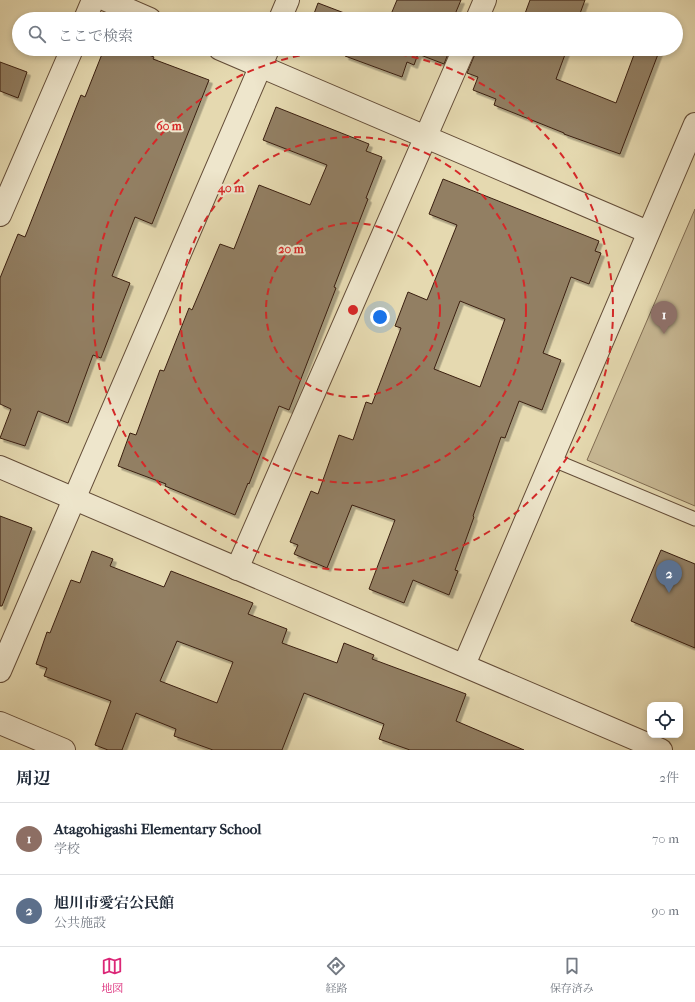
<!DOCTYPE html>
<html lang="ja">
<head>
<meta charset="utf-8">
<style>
	body { margin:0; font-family:"IM FELL French Canon","Noto Serif JP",serif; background:#f2f2f3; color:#1f2937 }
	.controls { position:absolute; right:12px; bottom:12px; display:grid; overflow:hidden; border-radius:8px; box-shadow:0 2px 6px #0003 }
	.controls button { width:36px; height:36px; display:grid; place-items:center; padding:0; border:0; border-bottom:1px solid #e0e1e3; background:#fff; color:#1f2937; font:20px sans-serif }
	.you { position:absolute; left:380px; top:317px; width:14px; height:14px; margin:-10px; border:3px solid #fff; border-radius:50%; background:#1a73e8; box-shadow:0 0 0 6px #1a73e833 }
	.badge { display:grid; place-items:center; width:26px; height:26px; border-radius:50%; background:#db2777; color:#fff; font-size:13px; font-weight:700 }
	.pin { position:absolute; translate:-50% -33px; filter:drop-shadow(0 1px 2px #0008) }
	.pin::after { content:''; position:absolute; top:21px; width:14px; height:12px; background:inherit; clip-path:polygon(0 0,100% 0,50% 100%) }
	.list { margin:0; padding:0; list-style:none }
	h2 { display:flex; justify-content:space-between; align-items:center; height:52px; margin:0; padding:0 16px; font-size:17px }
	h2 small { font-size:13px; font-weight:400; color:#747a83 }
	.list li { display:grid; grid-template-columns:26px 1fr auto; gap:12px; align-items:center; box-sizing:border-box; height:72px; padding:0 16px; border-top:1px solid #e0e1e3 }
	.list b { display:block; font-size:15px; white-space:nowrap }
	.list p { margin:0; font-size:13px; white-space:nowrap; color:#747a83 }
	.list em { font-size:13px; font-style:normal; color:#747a83 }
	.icon { flex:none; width:22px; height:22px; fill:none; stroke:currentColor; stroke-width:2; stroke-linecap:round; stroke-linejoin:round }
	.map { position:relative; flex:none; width:695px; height:750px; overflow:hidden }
	.search { position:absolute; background:#fff; box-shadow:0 2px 6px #0003; left:12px; right:12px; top:12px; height:44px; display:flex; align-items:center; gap:10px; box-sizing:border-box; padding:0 14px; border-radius:22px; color:#747a83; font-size:15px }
	.sheet { height:196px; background:#fff }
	nav { display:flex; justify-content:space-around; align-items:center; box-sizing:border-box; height:56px; border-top:1px solid #e0e1e3; background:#fff; font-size:11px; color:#747a83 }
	nav a { display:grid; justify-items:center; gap:2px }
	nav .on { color:#db2777 }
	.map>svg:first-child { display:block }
	.green { fill:#c8b995; stroke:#806c52 }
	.building { fill:#927f63; stroke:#391e10; fill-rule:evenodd; filter:url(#shadow) }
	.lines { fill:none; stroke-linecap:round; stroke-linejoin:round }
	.service-casing { stroke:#644d38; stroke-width:15 }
	.minor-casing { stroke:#644d38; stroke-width:24 }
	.service { stroke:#eee6cc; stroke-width:13 }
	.minor { stroke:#eee6cc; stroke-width:22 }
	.ring { fill:none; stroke:#d62828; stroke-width:2; stroke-dasharray:7 5 }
	.centre { fill:#d62828; stroke:#eee6cc; stroke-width:2 }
	.ring-label { font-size:12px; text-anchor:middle; font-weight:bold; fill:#d62828; stroke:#eee6cc; stroke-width:4; stroke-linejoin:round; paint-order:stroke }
</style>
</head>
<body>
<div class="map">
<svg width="695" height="750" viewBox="0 0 695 750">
	<defs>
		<filter id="shadow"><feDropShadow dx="3.5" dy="3.5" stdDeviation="0" flood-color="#0004"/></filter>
	</defs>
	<rect width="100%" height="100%" fill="#e5d9b0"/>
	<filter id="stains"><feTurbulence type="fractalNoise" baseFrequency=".005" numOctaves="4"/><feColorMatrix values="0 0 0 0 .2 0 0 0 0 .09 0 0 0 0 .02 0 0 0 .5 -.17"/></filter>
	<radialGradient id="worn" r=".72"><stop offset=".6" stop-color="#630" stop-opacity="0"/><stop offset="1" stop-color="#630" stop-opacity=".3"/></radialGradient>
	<path class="green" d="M 695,209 L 695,506 L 587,460 Z"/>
	<g class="building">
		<path d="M 397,0 L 461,0 L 453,19 L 389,19 Z"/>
		<path d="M 530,0 L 585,0 L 578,19 L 523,19 Z"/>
		<path d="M 318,3 L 360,19 L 312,19 Z"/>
		<path d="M 639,13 L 655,19 L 637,19 Z"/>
		<path d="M 104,49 L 133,49 L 154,57 L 153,59 L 209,80 L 152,224 L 135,217 L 112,276 L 130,283 L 101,358 L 93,355 L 68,423 L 38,411 L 25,446 L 0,438 L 11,409 L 0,404 L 0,278 L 18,234 L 25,237 L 81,95 L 85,97 Z"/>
		<path d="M 346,49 L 450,49 L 444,64 L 418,54 L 414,65 L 407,62 L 402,77 L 345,56 L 347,49 Z"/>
		<path d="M 476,49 L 567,49 L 556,79 L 616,103 L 635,52 L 626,49 L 660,49 L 620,154 L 564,134 L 564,133 L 494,105 L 496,99 L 473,90 L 478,77 L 467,73 L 475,54 Z"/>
		<path d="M 0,62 L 27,72 L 18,98 L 0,91 Z"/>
		<path d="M 276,107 L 369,144 L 366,151 L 382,157 L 366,198 L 368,199 L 334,287 L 336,288 L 289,410 L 279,406 L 249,484 L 248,483 L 235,515 L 165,486 L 166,484 L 118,466 L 130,433 L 136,435 L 160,370 L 164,371 L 189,308 L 192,310 L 220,244 L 234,249 L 259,185 L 310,205 L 327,165 L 263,140 Z"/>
		<path d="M 443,179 L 599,241 L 595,251 L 601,253 L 589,284 L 571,277 L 543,353 L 561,360 L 542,410 L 519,401 L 505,438 L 501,437 L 473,516 L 474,517 L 455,570 L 458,571 L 449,595 L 413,580 L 404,603 L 369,589 L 395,520 L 352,505 L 327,568 L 294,554 L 298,545 L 290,542 L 311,491 L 318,494 L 339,435 L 353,440 L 366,402 L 372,404 L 401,328 L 395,326 L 408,292 L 427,300 L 457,225 L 429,214 ZM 460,301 L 505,319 L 480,387 L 434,369 Z"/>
		<path d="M 0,516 L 32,528 L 2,606 L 0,606 Z"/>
		<path d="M 661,550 L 695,564 L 695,648 L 631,621 Z"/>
		<path d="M 92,551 L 113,559 L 110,566 L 164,587 L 171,571 L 253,603 L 248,614 L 287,629 L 282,643 L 337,663 L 344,643 L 374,655 L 372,659 L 466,694 L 456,721 L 524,750 L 410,750 L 379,739 L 384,724 L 304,693 L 282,750 L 213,750 L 174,736 L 176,729 L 136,713 L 122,750 L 108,750 L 95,745 L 111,701 L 44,676 L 47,668 L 36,664 L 47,632 L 50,633 L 71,580 L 80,583 ZM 177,641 L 233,662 L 217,703 L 160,681 Z"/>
	</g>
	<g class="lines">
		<defs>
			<path id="service" d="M 551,459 L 695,519"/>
			<g id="minor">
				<path d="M 106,0 L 150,19"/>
				<path d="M 85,19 L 93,0"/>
				<path d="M 280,19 L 288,0"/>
				<path d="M 477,19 L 485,0"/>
				<path d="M 220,49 L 648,232"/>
				<path d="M 0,215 L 72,49"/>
				<path d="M 0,467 L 661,750"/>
				<path d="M 237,569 L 464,49"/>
				<path d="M 464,665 L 695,124"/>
				<path d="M 0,671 L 268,49"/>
				<path d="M 0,723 L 64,750"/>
			</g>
		</defs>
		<use href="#service" class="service-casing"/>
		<use href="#minor" class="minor-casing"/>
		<use href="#service" class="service"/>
		<use href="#minor" class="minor"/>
	</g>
	<g class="ring">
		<circle cx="353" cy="310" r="87"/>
		<circle cx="353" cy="310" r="173"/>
		<circle cx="353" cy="310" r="260"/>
	</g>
	<circle cx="353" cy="310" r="6" class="centre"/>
	<g class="ring-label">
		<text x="169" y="130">60 m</text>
		<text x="231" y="192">40 m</text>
		<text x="291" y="253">20 m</text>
	</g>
	<rect width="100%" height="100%" filter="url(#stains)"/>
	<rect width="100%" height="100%" fill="url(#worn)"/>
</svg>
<div class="controls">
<button><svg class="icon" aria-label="locate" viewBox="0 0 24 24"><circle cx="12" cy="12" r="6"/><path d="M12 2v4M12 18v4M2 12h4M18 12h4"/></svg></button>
</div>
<div class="you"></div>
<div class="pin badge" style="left:664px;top:334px;background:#8d6e63">1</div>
<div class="pin badge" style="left:669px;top:593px;background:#5c6f8a">2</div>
<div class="search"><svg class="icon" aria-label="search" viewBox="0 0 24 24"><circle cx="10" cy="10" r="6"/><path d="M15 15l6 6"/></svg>ここで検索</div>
</div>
<section class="sheet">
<h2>周辺<small>2件</small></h2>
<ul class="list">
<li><span class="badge" style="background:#8d6e63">1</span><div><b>Atagohigashi Elementary School</b><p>学校</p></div><em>70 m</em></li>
<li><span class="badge" style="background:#5c6f8a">2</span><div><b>旭川市愛宕公民館</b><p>公共施設</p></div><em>90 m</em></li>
</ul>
</section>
<nav>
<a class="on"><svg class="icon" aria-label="map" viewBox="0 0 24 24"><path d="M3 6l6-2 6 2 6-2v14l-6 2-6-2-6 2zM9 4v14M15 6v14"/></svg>地図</a>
<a><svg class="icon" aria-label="directions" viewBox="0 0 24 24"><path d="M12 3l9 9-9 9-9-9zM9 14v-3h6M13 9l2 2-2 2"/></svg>経路</a>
<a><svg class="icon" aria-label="saved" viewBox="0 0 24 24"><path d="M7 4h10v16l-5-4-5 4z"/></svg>保存済み</a>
</nav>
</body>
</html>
